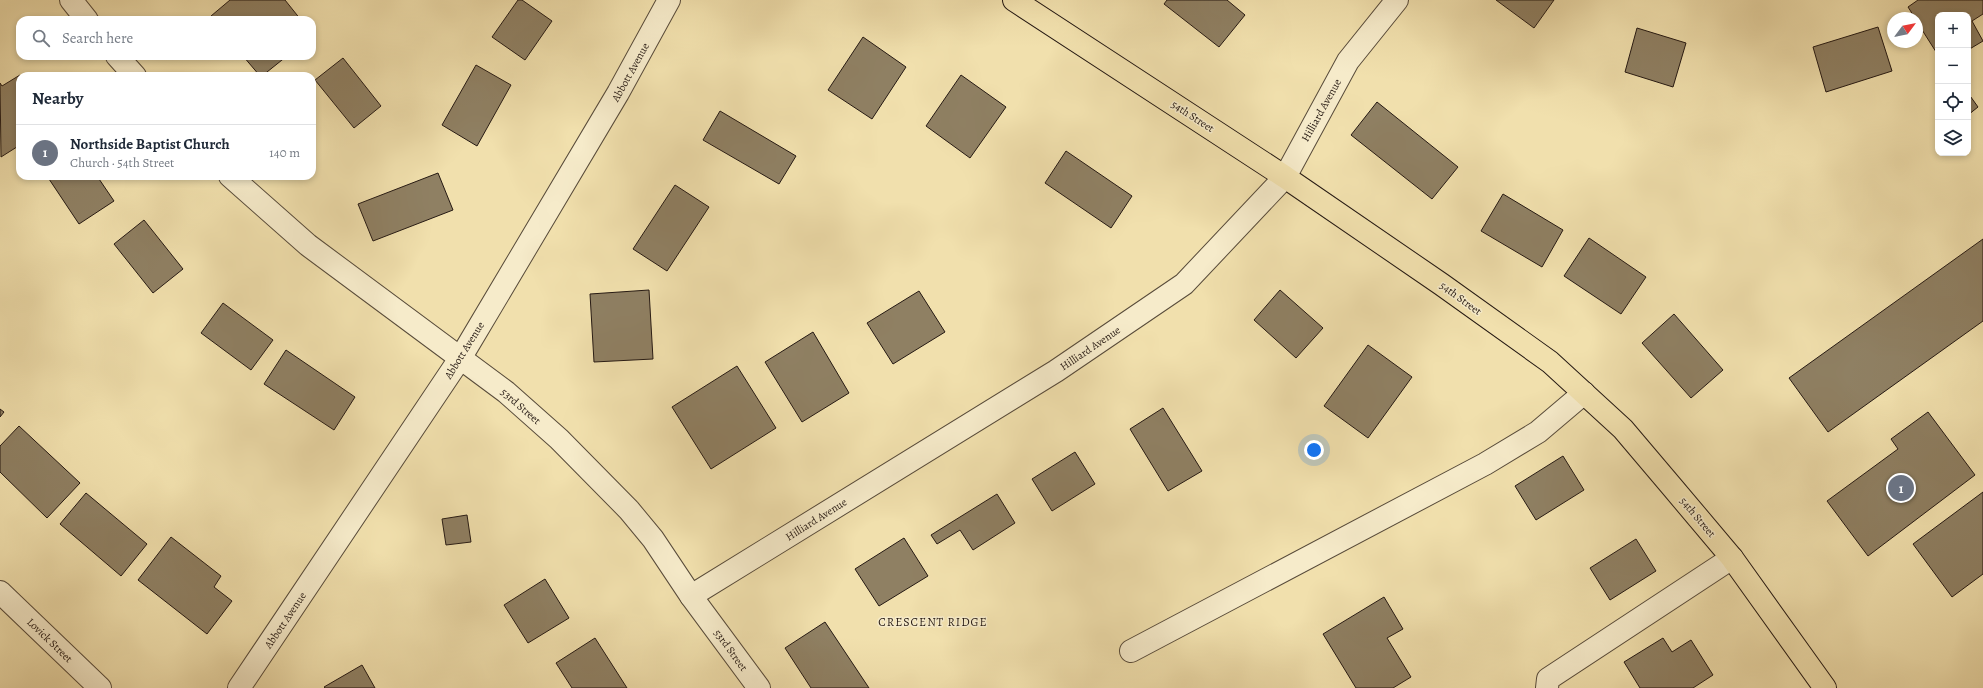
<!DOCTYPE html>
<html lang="en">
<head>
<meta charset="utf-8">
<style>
	body { margin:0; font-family:Alegreya,serif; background:#f6f6f7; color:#1f2937 }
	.controls { position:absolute; right:12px; top:12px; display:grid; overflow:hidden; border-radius:8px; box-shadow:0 2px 6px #0003 }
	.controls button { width:36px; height:36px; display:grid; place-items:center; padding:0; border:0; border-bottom:1px solid #e0e1e3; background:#fff; color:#1f2937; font:20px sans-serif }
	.compass { position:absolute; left:1887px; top:12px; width:36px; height:36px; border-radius:50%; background:#fff; box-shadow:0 2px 6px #0003; rotate:58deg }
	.you { position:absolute; left:1314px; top:450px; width:14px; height:14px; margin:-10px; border:3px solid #fff; border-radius:50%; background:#1a73e8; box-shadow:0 0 0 6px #1a73e833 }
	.badge { display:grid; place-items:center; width:26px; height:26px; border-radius:50%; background:#8f2418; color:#fff; font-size:13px; font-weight:700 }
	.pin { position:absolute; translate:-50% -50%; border:2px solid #fff; box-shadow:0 1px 4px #0006 }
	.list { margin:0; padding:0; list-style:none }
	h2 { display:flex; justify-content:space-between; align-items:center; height:52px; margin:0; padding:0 16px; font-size:17px }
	h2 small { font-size:13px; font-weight:400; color:#747a83 }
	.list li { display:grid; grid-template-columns:26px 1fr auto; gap:12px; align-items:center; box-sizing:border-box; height:56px; padding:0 16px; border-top:1px solid #e0e1e3 }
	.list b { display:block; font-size:15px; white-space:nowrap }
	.list p { margin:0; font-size:13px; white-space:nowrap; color:#747a83 }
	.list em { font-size:13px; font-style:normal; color:#747a83 }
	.icon { flex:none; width:22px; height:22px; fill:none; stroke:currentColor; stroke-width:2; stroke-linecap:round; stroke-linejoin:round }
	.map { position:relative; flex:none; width:1983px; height:688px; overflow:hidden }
	.search { position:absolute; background:#fff; box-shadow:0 2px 6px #0003; left:16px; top:16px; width:300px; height:44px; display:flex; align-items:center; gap:10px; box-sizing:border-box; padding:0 14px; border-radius:12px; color:#747a83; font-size:15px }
	.panel { position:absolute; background:#fff; box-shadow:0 2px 6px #0003; left:16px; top:72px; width:300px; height:108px; border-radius:12px }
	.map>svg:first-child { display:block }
	.building { fill:#8f8063; stroke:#251913 }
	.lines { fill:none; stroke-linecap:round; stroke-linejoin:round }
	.minor-casing { stroke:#584b3a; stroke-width:24 }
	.major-casing { stroke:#251913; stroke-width:24 }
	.minor { stroke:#f6ebca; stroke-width:22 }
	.major { stroke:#f1e0ad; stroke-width:22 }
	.labels { text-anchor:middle; stroke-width:3; stroke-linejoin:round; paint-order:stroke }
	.street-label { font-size:11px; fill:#251913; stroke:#f6ebca }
	.neighbourhood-label { font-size:12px; letter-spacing:1px; fill:#251913; stroke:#f6ebca }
</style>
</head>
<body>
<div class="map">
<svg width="1983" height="688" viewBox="0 0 1983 688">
	<rect width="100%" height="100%" fill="#f1e0ad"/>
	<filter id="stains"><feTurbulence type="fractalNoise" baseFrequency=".005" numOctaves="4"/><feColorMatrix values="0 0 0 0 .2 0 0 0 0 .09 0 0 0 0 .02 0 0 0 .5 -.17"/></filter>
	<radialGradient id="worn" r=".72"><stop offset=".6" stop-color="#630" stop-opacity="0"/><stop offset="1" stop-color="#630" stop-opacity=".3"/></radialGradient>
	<g class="building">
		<path d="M 230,0 L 285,0 L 301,20 L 214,20 L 211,16 Z"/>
		<path d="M 518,0 L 522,0 L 552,21 L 525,60 L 492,37 Z"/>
		<path d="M 1167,0 L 1227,0 L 1245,15 L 1219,47 L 1164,4 Z"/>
		<path d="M 1496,0 L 1554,0 L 1534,28 Z"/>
		<path d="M 1918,0 L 1983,0 L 1983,14 L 1972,21 L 1983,41 L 1968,50 L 1968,15 L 1938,15 L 1938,55 L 1917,22 L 1917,18 L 1915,18 L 1908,7 Z"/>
		<path d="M 1878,27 L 1892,71 L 1826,92 L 1813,47 Z"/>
		<path d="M 1637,28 L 1686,43 L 1673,87 L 1625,72 Z"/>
		<path d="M 863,37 L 906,67 L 872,119 L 828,90 Z"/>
		<path d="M 243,56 L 287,56 L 262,76 L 260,76 Z"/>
		<path d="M 343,58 L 381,106 L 354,128 L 315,80 Z"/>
		<path d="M 476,65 L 511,85 L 477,146 L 442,125 Z"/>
		<path d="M 20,75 L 20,145 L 1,157 L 0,83 L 2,86 Z"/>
		<path d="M 961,75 L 1006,107 L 970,158 L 926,126 Z"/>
		<path d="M 1968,93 L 1978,107 L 1968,115 Z"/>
		<path d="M 1377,102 L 1458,167 L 1432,199 L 1351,135 Z"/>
		<path d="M 720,111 L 796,156 L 779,184 L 703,140 Z"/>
		<path d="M 1066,151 L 1132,196 L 1111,228 L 1045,183 Z"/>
		<path d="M 438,173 L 453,210 L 373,241 L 358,204 Z"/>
		<path d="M 47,176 L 97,176 L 114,201 L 79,224 Z"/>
		<path d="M 675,185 L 709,207 L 667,271 L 633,249 Z"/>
		<path d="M 1503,194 L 1563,230 L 1542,267 L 1481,231 Z"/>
		<path d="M 144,220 L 183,269 L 153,293 L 114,244 Z"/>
		<path d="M 1589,238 L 1646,277 L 1621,314 L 1564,276 Z"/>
		<path d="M 1983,239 L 1983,321 L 1828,432 L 1789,378 Z"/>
		<path d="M 649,290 L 653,359 L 594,362 L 590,294 Z"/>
		<path d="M 1280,290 L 1323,328 L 1296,358 L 1254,320 Z"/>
		<path d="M 919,291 L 945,332 L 893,364 L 867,323 Z"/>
		<path d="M 223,303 L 273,340 L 251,370 L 201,333 Z"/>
		<path d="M 1674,314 L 1723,370 L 1691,398 L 1642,343 Z"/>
		<path d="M 813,332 L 849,393 L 802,422 L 765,362 Z"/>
		<path d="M 1368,345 L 1412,377 L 1368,438 L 1324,406 Z"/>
		<path d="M 286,350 L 355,397 L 334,430 L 264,384 Z"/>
		<path d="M 737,366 L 776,428 L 711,469 L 672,407 Z"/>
		<path d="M 1163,408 L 1202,471 L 1168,491 L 1130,429 Z"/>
		<path d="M 0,409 L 4,412 L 0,417 Z"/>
		<path d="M 1928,412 L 1975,475 L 1868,556 L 1827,501 L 1898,449 L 1891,439 Z"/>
		<path d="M 19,426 L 80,483 L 47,518 L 0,472 L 0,446 Z"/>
		<path d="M 1075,452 L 1095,484 L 1052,511 L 1032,479 Z"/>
		<path d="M 1563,456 L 1584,490 L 1536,520 L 1515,486 Z"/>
		<path d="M 1983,492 L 1983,574 L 1952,597 L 1913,544 Z"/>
		<path d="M 86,493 L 147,544 L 121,576 L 60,524 Z"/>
		<path d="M 997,494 L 1015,523 L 973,550 L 960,530 L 937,544 L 931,535 Z"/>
		<path d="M 467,515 L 471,542 L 446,545 L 442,519 Z"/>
		<path d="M 171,537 L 221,576 L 214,587 L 232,601 L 207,634 L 138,580 Z"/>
		<path d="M 904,538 L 928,576 L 879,606 L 855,569 Z"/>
		<path d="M 1636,539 L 1656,571 L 1610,600 L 1590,568 Z"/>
		<path d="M 545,579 L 569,618 L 528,643 L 504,605 Z"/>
		<path d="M 1384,597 L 1403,629 L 1387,638 L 1411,677 L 1393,688 L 1356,688 L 1323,634 Z"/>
		<path d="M 825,622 L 869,688 L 811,688 L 785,648 Z"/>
		<path d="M 595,638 L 627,688 L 572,688 L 556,663 Z"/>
		<path d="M 1663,638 L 1672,652 L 1691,640 L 1713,675 L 1693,688 L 1640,688 L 1624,662 Z"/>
		<path d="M 362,665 L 375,688 L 325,688 L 324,687 Z"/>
	</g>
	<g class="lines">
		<defs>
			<g id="minor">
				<path d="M 71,0 L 87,20"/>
				<path d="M 117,56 L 135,76"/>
				<path d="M 230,176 L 308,245 L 506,392 L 559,439 L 629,510 L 653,539 L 691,596 L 759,688"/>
				<path d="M 0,592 L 100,688"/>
				<path d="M 691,596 L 1056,371 L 1184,284 L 1285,177 L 1348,61 L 1397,0"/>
				<path d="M 1131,651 L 1485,464 L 1538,432 L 1584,393"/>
				<path d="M 239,688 L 461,357 L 618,93 L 669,0"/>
				<path d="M 1547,688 L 1548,679 L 1732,558"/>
			</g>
			<path id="major" d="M 1014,0 L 1285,177 L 1441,284 L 1550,362 L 1623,429 L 1673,488 L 1732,558 L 1825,688"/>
		</defs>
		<use href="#minor" class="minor-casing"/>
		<use href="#major" class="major-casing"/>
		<use href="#minor" class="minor"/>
		<use href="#major" class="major"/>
	</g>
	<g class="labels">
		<g class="street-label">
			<text transform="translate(630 72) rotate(-61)" y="4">Abbott Avenue</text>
			<text transform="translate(1321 110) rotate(-61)" y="4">Hilliard Avenue</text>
			<text transform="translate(1193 116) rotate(33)" y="4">54th Street</text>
			<text transform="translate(1461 298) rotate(36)" y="4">54th Street</text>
			<text transform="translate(1090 348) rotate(-34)" y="4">Hilliard Avenue</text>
			<text transform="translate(464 350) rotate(-58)" y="4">Abbott Avenue</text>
			<text transform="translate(521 406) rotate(41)" y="4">53rd Street</text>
			<text transform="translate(1698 517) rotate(50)" y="4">54th Street</text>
			<text transform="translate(816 519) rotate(-32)" y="4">Hilliard Avenue</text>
			<text transform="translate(285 620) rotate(-56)" y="4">Abbott Avenue</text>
			<text transform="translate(50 640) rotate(44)" y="4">Lovick Street</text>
			<text transform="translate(731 650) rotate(54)" y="4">53rd Street</text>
		</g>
		<g class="neighbourhood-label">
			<text x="933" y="626">CRESCENT RIDGE</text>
		</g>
	</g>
	<rect width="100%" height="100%" filter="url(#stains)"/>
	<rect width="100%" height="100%" fill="url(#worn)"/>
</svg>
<div class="controls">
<button>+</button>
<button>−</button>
<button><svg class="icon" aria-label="locate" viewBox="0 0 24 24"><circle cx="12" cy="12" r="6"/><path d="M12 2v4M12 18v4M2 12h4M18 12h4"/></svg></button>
<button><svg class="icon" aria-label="layers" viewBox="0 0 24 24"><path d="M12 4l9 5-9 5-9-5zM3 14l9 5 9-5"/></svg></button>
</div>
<svg class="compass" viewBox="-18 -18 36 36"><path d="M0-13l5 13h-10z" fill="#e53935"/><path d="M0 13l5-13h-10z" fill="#747a83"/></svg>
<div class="you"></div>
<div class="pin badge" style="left:1901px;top:488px;background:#6b7280">1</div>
<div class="search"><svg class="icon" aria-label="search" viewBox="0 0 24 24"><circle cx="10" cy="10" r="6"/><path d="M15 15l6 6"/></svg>Search here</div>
<section class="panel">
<h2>Nearby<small></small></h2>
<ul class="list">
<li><span class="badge" style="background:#6b7280">1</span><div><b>Northside Baptist Church</b><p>Church · 54th Street</p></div><em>140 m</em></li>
</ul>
</section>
</div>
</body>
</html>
